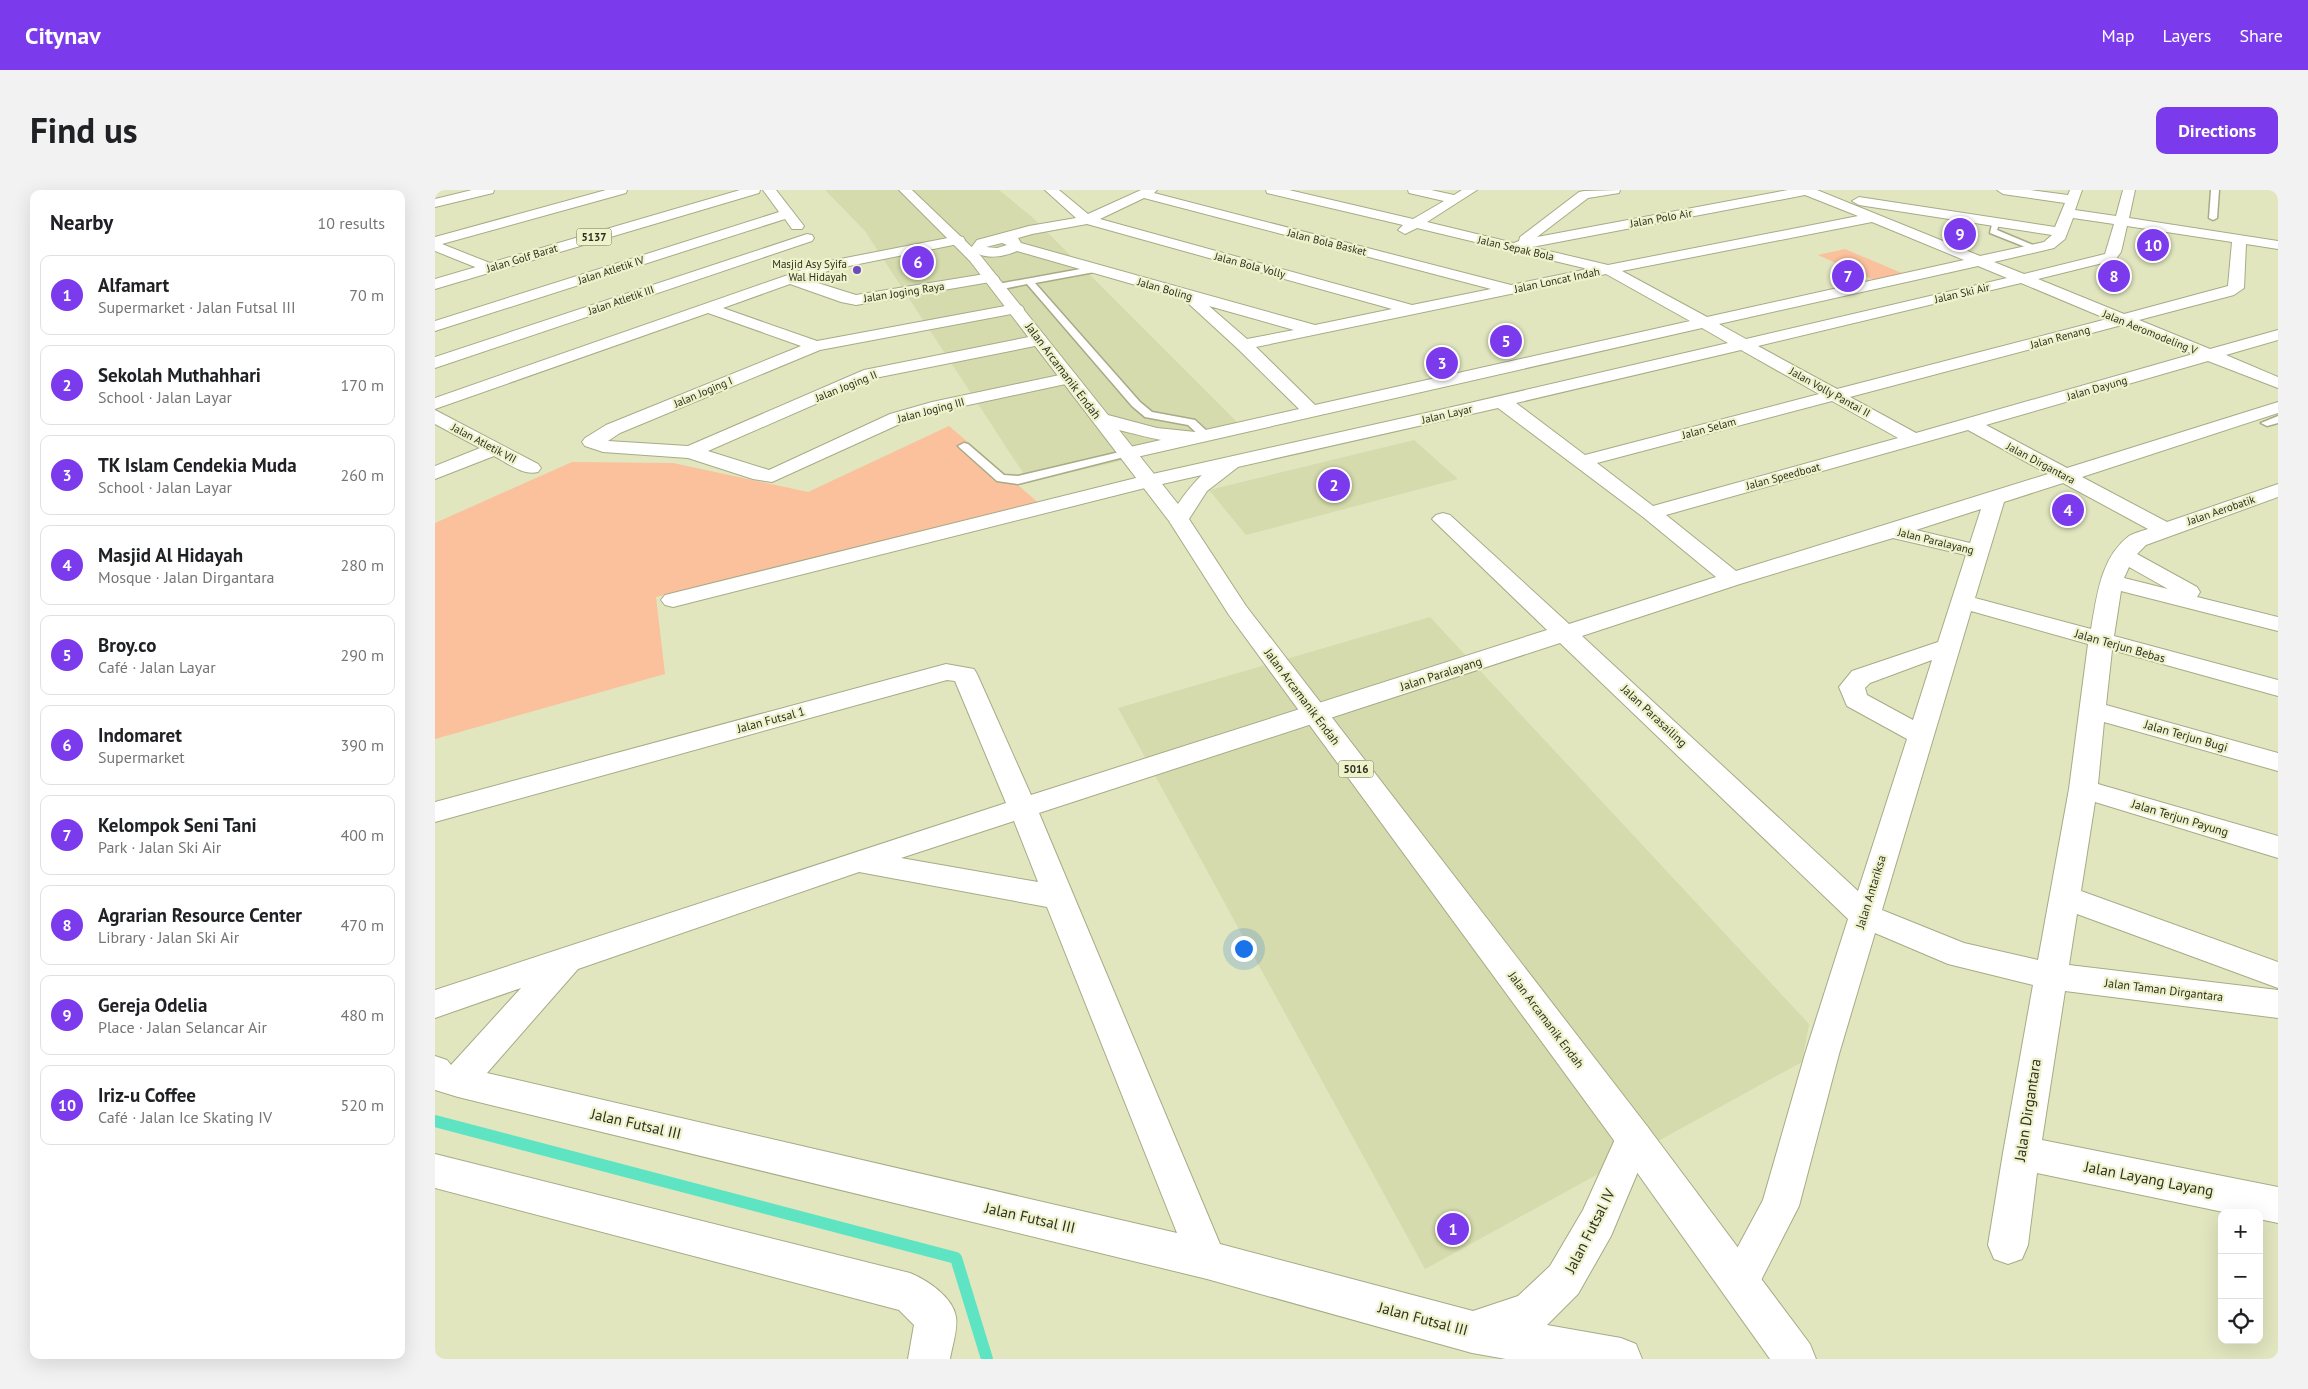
<!DOCTYPE html>
<html lang="en">
<head>
<meta charset="utf-8">
<style>
	body { margin:0; font-family:"PT Sans",sans-serif; background:#f2f2f2; color:#202124 }
	.controls { position:absolute; right:15px; bottom:15px; display:grid; overflow:hidden; border-radius:10px; box-shadow:0 5px 20px #0002 }
	.controls button { width:45px; height:45px; display:grid; place-items:center; padding:0; border:0; border-bottom:1px solid #e0e0e0; background:#fff; color:#202124; font:25px sans-serif }
	.you { position:absolute; left:808px; top:758px; width:18px; height:18px; margin:-12px; border:4px solid #fff; border-radius:50%; background:#1a73e8; box-shadow:0 0 0 8px #1a73e833 }
	.badge { display:grid; place-items:center; width:32px; height:32px; border-radius:50%; background:#7c3aed; color:#fff; font-size:16px; font-weight:700 }
	.pin { position:absolute; translate:-50% -50%; border:2px solid #fff; box-shadow:0 1px 5px #0006 }
	.list { margin:0; padding:0; list-style:none }
	h2 { display:flex; justify-content:space-between; align-items:center; height:65px; margin:0; padding:0 20px; font-size:21px }
	h2 small { font-size:16px; font-weight:400; color:#757577 }
	.list li { display:grid; grid-template-columns:32px 1fr auto; gap:15px; align-items:center; box-sizing:border-box; height:80px; margin:0 10px 10px; padding:0 10px; border:1px solid #e0e0e0; border-radius:10px }
	.list b { display:block; font-size:19px; white-space:nowrap }
	.list p { margin:0; font-size:16px; white-space:nowrap; color:#757577 }
	.list em { font-size:16px; font-style:normal; color:#757577 }
	.icon { flex:none; width:28px; height:28px; fill:none; stroke:currentColor; stroke-width:2; stroke-linecap:round; stroke-linejoin:round }
	.map { position:relative; flex:none; width:1843px; height:1169px; overflow:hidden; border-radius:10px }
	header { display:flex; align-items:center; gap:30px; box-sizing:border-box; height:70px; padding:0 25px; background:#7c3aed; color:#fff }
	header strong { font-size:24px }
	nav { display:flex; gap:28px; margin-inline-start:auto; font-size:18px }
	.intro { display:flex; align-items:center; justify-content:space-between; box-sizing:border-box; height:120px; padding:0 30px }
	h1 { margin:0; font-size:35px }
	.button { padding:12px 22px; border-radius:10px; background:#7c3aed; color:#fff; font-size:18px; font-weight:700 }
	main { display:flex; gap:30px; padding:0 30px }
	aside { flex:1; background:#fff; border-radius:10px; box-shadow:0 5px 20px #0002 }
	.map>svg:first-child { display:block }
	.built { fill:#d5dbac }
	.green { fill:#fbc09c }
	.lines { fill:none; stroke-linecap:round; stroke-linejoin:round }
	.stream { stroke:#5ee4c2; stroke-width:12 }
	.service-casing { stroke:#a7ab86; stroke-width:3 }
	.minor-casing { stroke:#a7ab86; stroke-width:2 }
	.primary-casing { stroke:#a7ab86; stroke-width:2 }
	.service { fill:#fff; fill-rule:evenodd }
	.minor { fill:#fff; fill-rule:evenodd }
	.primary { fill:#fff; fill-rule:evenodd }
	.poi-dot { fill:#6e49c1; stroke:#eef3cc; stroke-width:2 }
	.labels { text-anchor:middle; stroke-width:4.5; stroke-linejoin:round; paint-order:stroke }
	.far-street-label { font-size:11px; fill:#2f3021; stroke:#eef3cc }
	.shield { fill:#eef3cc; stroke:#686a54; stroke-width:1 }
	.shield-label { font-size:11px; font-weight:bold; fill:#2f3021 }
	.far-poi-label { font-size:11px; fill:#2f3021; stroke:#eef3cc; text-anchor:end }
	.street-label { font-size:12px; fill:#2f3021; stroke:#eef3cc }
	.near-street-label { font-size:15px; fill:#2f3021; stroke:#eef3cc }
</style>
</head>
<body>
<header>
<strong>Citynav</strong>
<nav><a>Map</a><a>Layers</a><a>Share</a></nav>
</header>
<div class="intro"><h1>Find us</h1><a class="button">Directions</a></div>
<main>
<aside>
<h2>Nearby<small>10 results</small></h2>
<ul class="list">
<li><span class="badge">1</span><div><b>Alfamart</b><p>Supermarket · Jalan Futsal III</p></div><em>70 m</em></li>
<li><span class="badge">2</span><div><b>Sekolah Muthahhari</b><p>School · Jalan Layar</p></div><em>170 m</em></li>
<li><span class="badge">3</span><div><b>TK Islam Cendekia Muda</b><p>School · Jalan Layar</p></div><em>260 m</em></li>
<li><span class="badge">4</span><div><b>Masjid Al Hidayah</b><p>Mosque · Jalan Dirgantara</p></div><em>280 m</em></li>
<li><span class="badge">5</span><div><b>Broy.co</b><p>Café · Jalan Layar</p></div><em>290 m</em></li>
<li><span class="badge">6</span><div><b>Indomaret</b><p>Supermarket</p></div><em>390 m</em></li>
<li><span class="badge">7</span><div><b>Kelompok Seni Tani</b><p>Park · Jalan Ski Air</p></div><em>400 m</em></li>
<li><span class="badge">8</span><div><b>Agrarian Resource Center</b><p>Library · Jalan Ski Air</p></div><em>470 m</em></li>
<li><span class="badge">9</span><div><b>Gereja Odelia</b><p>Place · Jalan Selancar Air</p></div><em>480 m</em></li>
<li><span class="badge">10</span><div><b>Iriz-u Coffee</b><p>Café · Jalan Ice Skating IV</p></div><em>520 m</em></li>
</ul>
</aside>
<div class="map">
<svg width="1843" height="1169" viewBox="0 0 1843 1169">
	<rect width="100%" height="100%" fill="#e1e6bf"/>
	<g class="built">
		<path d="M 390,0 L 564,0 L 597,27 L 812,242 L 594,292 L 430,41 Z"/>
		<path d="M 979,250 L 1023,289 L 811,345 L 774,300 Z"/>
		<path d="M 995,427 L 1374,834 L 1367,872 L 990,1079 L 683,518 Z"/>
	</g>
	<g class="green">
		<path d="M 1410,59 L 1469,84 L 1441,91 L 1383,65 Z"/>
		<path d="M 514,236 L 605,314 L 221,407 L 230,484 L 0,549 L 0,333 L 137,272 L 238,273 L 373,302 Z"/>
	</g>
	<g class="lines">
		<path class="stream" d="M 0,931 L 521,1068 L 552,1169"/>
		<defs>
			<g id="service">
				<path d="M 1776,0 L 1784,0 L 1782,28 L 1778,30 L 1774,28 Z"/>
				<path d="M 1558,30 L 1565,32 L 1562,40 L 1605,58 L 1598,60 L 1555,43 Z"/>
				<path d="M 662,76 L 666,79 L 665,81 L 600,93 L 705,212 L 717,222 L 760,230 L 774,243 L 776,245 L 774,247 L 766,247 L 753,235 L 710,227 L 697,216 L 592,94 L 563,100 L 558,97 L 563,94 Z"/>
				<path d="M 1843,226 L 1843,233 L 1832,236 L 1826,233 Z"/>
				<path d="M 529,253 L 533,254 L 569,285 L 583,286 L 693,260 L 699,263 L 697,265 L 583,294 L 562,291 L 525,258 L 523,256 Z"/>
			</g>
			<g id="minor">
				<path d="M 37,0 L 59,0 L 58,3 L 0,17 L 0,9 Z"/>
				<path d="M 171,0 L 192,0 L 191,3 L 7,54 L 60,75 L 62,78 L 60,81 L 50,81 L 0,61 L 0,47 Z"/>
				<path d="M 328,0 L 341,0 L 369,36 L 367,39 L 357,39 L 350,29 L 0,141 L 0,131 L 344,22 Z"/>
				<path d="M 610,0 L 624,0 L 653,24 L 706,0 L 722,0 L 719,3 L 1076,95 L 1153,79 L 982,38 L 970,44 L 963,40 L 968,35 L 832,3 L 831,0 L 854,0 L 978,29 L 1009,11 L 974,3 L 973,0 L 996,0 L 1019,5 L 1027,0 L 1042,0 L 992,32 L 1079,53 L 1084,51 L 1085,47 L 1144,2 L 1149,1 L 1185,0 L 1184,3 L 1153,8 L 1102,47 L 1353,0 L 1382,0 L 1545,66 L 1609,52 L 1617,45 L 1424,15 L 1417,11 L 1424,7 L 1620,37 L 1630,13 L 1568,4 L 1562,0 L 1595,0 L 1633,5 L 1635,0 L 1647,0 L 1640,20 L 1681,26 L 1688,0 L 1700,0 L 1694,28 L 1843,51 L 1843,59 L 1811,54 L 1809,98 L 1799,105 L 1704,130 L 1775,159 L 1843,140 L 1843,150 L 1791,165 L 1843,187 L 1843,198 L 1773,171 L 1551,235 L 1632,278 L 1843,212 L 1843,223 L 1647,287 L 1732,332 L 1843,294 L 1843,307 L 1711,355 L 1702,364 L 1762,397 L 1765,402 L 1762,407 L 1843,427 L 1843,441 L 1686,401 L 1679,446 L 1843,490 L 1843,506 L 1677,460 L 1671,515 L 1843,563 L 1843,581 L 1669,532 L 1663,594 L 1843,646 L 1843,668 L 1660,612 L 1646,701 L 1843,772 L 1843,798 L 1642,724 L 1634,775 L 1843,800 L 1843,828 L 1630,801 L 1607,950 L 1843,997 L 1843,1033 L 1824,1029 L 1824,1023 L 1793,1023 L 1602,983 L 1593,1055 L 1587,1069 L 1573,1074 L 1559,1069 L 1553,1055 L 1568,963 L 1598,795 L 1513,774 L 1440,743 L 1404,864 L 1364,1016 L 1318,1106 L 1304,1112 L 1290,1106 L 1284,1092 L 1328,1010 L 1370,864 L 1413,729 L 1125,453 L 604,623 L 785,1054 L 1038,1121 L 1083,1106 L 1115,1076 L 1148,1020 L 1186,936 L 1199,931 L 1212,936 L 1217,948 L 1176,1046 L 1143,1104 L 1112,1135 L 1186,1148 L 1201,1154 L 1207,1169 L 1071,1169 L 1037,1163 L 772,1089 L 23,907 L 0,900 L 0,866 L 12,870 L 16,875 L 86,798 L 0,828 L 0,800 L 571,613 L 520,491 L 512,490 L 0,632 L 0,612 L 511,474 L 539,479 L 542,484 L 596,605 L 1112,440 L 1001,333 L 997,329 L 1001,325 L 1008,323 L 1015,325 L 1134,434 L 1281,387 L 1208,327 L 1063,218 L 714,297 L 238,417 L 230,415 L 226,410 L 230,405 L 713,285 L 1000,221 L 1293,153 L 1267,138 L 693,269 L 686,267 L 683,263 L 686,259 L 864,219 L 803,159 L 754,114 L 753,110 L 582,61 C 569,67 546,71 536,58 L 542,50 L 594,36 L 641,28 ZM 1370,5 L 1423,26 L 1173,75 L 1097,57 ZM 709,8 L 1056,99 L 977,115 L 665,29 ZM 1638,28 L 1679,34 L 1670,64 L 1589,84 L 1559,72 L 1619,58 L 1630,49 ZM 1437,32 L 1529,70 L 1272,127 L 1187,81 ZM 652,34 L 957,119 L 880,135 L 586,53 L 583,48 L 597,44 ZM 1692,36 L 1797,52 L 1793,96 L 1689,124 L 1603,89 L 1680,70 L 1686,62 ZM 567,53 L 572,55 L 562,58 L 551,57 ZM 1543,76 L 1572,88 L 1311,149 L 1284,134 ZM 1171,84 L 1255,131 L 880,215 L 821,157 ZM 1586,93 L 1672,129 L 1402,199 L 1323,156 ZM 774,116 L 859,140 L 812,149 ZM 1687,135 L 1758,164 L 1481,243 L 1415,207 ZM 1306,160 L 1384,204 L 1150,265 L 1081,213 ZM 1397,211 L 1463,248 L 1218,316 L 1162,273 ZM 1533,240 L 1613,284 L 1301,381 L 1231,325 ZM 1628,293 L 1713,339 C 1707,341 1699,343 1694,346 C 1665,368 1662,407 1656,439 L 1540,408 L 1569,312 ZM 1546,319 L 1535,353 L 1481,340 ZM 1458,348 L 1531,365 L 1503,452 L 1417,481 L 1404,497 L 1412,516 L 1472,549 L 1423,701 L 1147,446 L 1305,394 ZM 1694,377 L 1733,399 L 1689,388 ZM 1536,421 L 1653,454 L 1634,599 L 1603,770 L 1529,753 L 1447,720 ZM 1497,470 L 1478,530 L 1432,505 L 1430,498 L 1435,493 ZM 579,631 L 603,692 L 466,668 ZM 424,682 L 612,717 L 742,1043 L 52,883 L 143,779 Z"/>
				<path d="M 372,44 L 377,45 L 379,48 L 377,51 L 0,178 L 0,167 Z"/>
				<path d="M 523,46 L 528,47 L 530,50 L 528,53 L 399,79 L 370,89 L 421,105 L 556,83 L 561,85 L 564,88 L 561,91 L 421,115 L 406,112 L 355,94 L 288,118 L 382,151 L 581,114 L 587,116 L 589,119 L 587,122 L 385,160 L 185,243 L 173,251 L 253,256 L 429,180 L 604,145 L 610,146 L 612,150 L 610,154 L 440,188 L 273,261 L 334,280 L 455,224 L 497,212 L 634,183 L 640,184 L 643,188 L 640,192 L 501,222 L 469,232 L 337,292 L 318,289 L 253,268 L 168,262 L 150,256 L 147,252 L 150,248 L 171,235 L 366,156 L 273,123 L 0,219 L 0,208 L 390,72 Z"/>
				<path d="M 0,220 L 103,274 L 106,278 L 103,282 C 88,286 73,273 59,266 L 0,289 L 0,276 L 45,258 L 0,234 Z"/>
				<path d="M 0,964 L 475,1083 C 492,1090 518,1107 521,1127 C 523,1139 517,1157 515,1169 L 473,1169 L 479,1135 L 464,1120 L 0,998 Z"/>
			</g>
			<g id="primary">
				<path d="M 305,0 L 325,0 L 324,3 L 0,99 L 0,89 Z"/>
				<path d="M 464,0 L 477,0 L 545,65 L 673,225 L 722,238 L 770,243 L 773,247 L 770,251 C 744,257 709,246 684,240 L 743,314 C 754,298 781,263 803,269 L 806,273 L 803,277 L 772,301 L 754,329 L 811,416 L 1212,936 L 1375,1154 L 1381,1169 L 1335,1169 L 1186,960 L 794,425 L 734,331 L 535,71 Z"/>
			</g>
		</defs>
		<use href="#service" class="service-casing"/>
		<use href="#minor" class="minor-casing"/>
		<use href="#primary" class="primary-casing"/>
		<use href="#service" class="service"/>
		<use href="#minor" class="minor"/>
		<use href="#primary" class="primary"/>
	</g>
	<circle class="poi-dot" cx="422" cy="80" r="5"/>
	<g class="labels">
		<g class="far-street-label">
			<text transform="translate(1226 28) rotate(-10)" y="4">Jalan Polo Air</text>
			<text transform="translate(892 52) rotate(14)" y="4">Jalan Bola Basket</text>
			<text transform="translate(1081 58) rotate(13)" y="4">Jalan Sepak Bola</text>
			<text transform="translate(87 68) rotate(-17)" y="4">Jalan Golf Barat</text>
			<text transform="translate(815 75) rotate(15)" y="4">Jalan Bola Volly</text>
			<text transform="translate(176 80) rotate(-18)" y="4">Jalan Atletik IV</text>
			<text transform="translate(1122 90) rotate(-12)" y="4">Jalan Loncat Indah</text>
			<text transform="translate(730 99) rotate(16)" y="4">Jalan Boling</text>
			<text transform="translate(469 102) rotate(-9)" y="4">Jalan Joging Raya</text>
			<text transform="translate(1527 103) rotate(-13)" y="4">Jalan Ski Air</text>
			<text transform="translate(186 110) rotate(-19)" y="4">Jalan Atletik III</text>
			<text transform="translate(1715 142) rotate(22)" y="4">Jalan Aeromodeling V</text>
			<text transform="translate(1625 147) rotate(-15)" y="4">Jalan Renang</text>
			<text transform="translate(411 196) rotate(-22)" y="4">Jalan Joging II</text>
			<text transform="translate(1662 198) rotate(-16)" y="4">Jalan Dayung</text>
			<text transform="translate(268 202) rotate(-23)" y="4">Jalan Joging I</text>
			<text transform="translate(1395 202) rotate(29)" y="4">Jalan Volly Pantai II</text>
			<text transform="translate(496 220) rotate(-15)" y="4">Jalan Joging III</text>
			<text transform="translate(1012 224) rotate(-13)" y="4">Jalan Layar</text>
			<text transform="translate(1274 238) rotate(-15)" y="4">Jalan Selam</text>
			<text transform="translate(49 253) rotate(28)" y="4">Jalan Atletik VII</text>
			<text transform="translate(1606 273) rotate(28)" y="4">Jalan Dirgantara</text>
			<text transform="translate(1348 286) rotate(-15)" y="4">Jalan Speedboat</text>
			<text transform="translate(1786 320) rotate(-19)" y="4">Jalan Aerobatik</text>
			<text transform="translate(1501 351) rotate(14)" y="4">Jalan Paralayang</text>
		</g>
		<g class="shield">
			<rect x="141.5" y="38.5" width="35" height="17" rx="4"/>
			<rect x="903.5" y="570.5" width="35" height="17" rx="4"/>
		</g>
		<g class="shield-label">
			<text x="159" y="51">5137</text>
			<text x="921" y="583">5016</text>
		</g>
		<g class="far-poi-label">
			<text x="412" y="78">Masjid Asy Syifa<tspan x="412" dy="13">Wal Hidayah</tspan></text>
		</g>
		<g class="street-label">
			<text transform="translate(628 181) rotate(53)" y="4">Jalan Arcamanik Endah</text>
			<text transform="translate(1685 456) rotate(16)" y="4">Jalan Terjun Bebas</text>
			<text transform="translate(1006 484) rotate(-18)" y="4">Jalan Paralayang</text>
			<text transform="translate(867 507) rotate(53)" y="4">Jalan Arcamanik Endah</text>
			<text transform="translate(1219 526) rotate(43)" y="4">Jalan Parasailing</text>
			<text transform="translate(336 530) rotate(-15)" y="4">Jalan Futsal 1</text>
			<text transform="translate(1751 546) rotate(16)" y="4">Jalan Terjun Bugi</text>
			<text transform="translate(1745 628) rotate(17)" y="4">Jalan Terjun Payung</text>
			<text transform="translate(1436 702) rotate(-73)" y="4">Jalan Antariksa</text>
			<text transform="translate(1729 800) rotate(7)" y="4">Jalan Taman Dirgantara</text>
			<text transform="translate(1111 830) rotate(53)" y="4">Jalan Arcamanik Endah</text>
		</g>
		<g class="near-street-label">
			<text transform="translate(1593 920) rotate(-81)" y="5">Jalan Dirgantara</text>
			<text transform="translate(201 934) rotate(13)" y="5">Jalan Futsal III</text>
			<text transform="translate(1714 989) rotate(11)" y="5">Jalan Layang Layang</text>
			<text transform="translate(595 1028) rotate(13)" y="5">Jalan Futsal III</text>
			<text transform="translate(1155 1041) rotate(-63)" y="5">Jalan Futsal IV</text>
			<text transform="translate(988 1129) rotate(15)" y="5">Jalan Futsal III</text>
		</g>
	</g>
</svg>
<div class="controls">
<button>+</button>
<button>−</button>
<button><svg class="icon" aria-label="locate" viewBox="0 0 24 24"><circle cx="12" cy="12" r="6"/><path d="M12 2v4M12 18v4M2 12h4M18 12h4"/></svg></button>
</div>
<div class="you"></div>
<div class="pin badge" style="left:1018px;top:1039px">1</div>
<div class="pin badge" style="left:899px;top:295px">2</div>
<div class="pin badge" style="left:1007px;top:173px">3</div>
<div class="pin badge" style="left:1633px;top:320px">4</div>
<div class="pin badge" style="left:1071px;top:151px">5</div>
<div class="pin badge" style="left:483px;top:72px">6</div>
<div class="pin badge" style="left:1413px;top:86px">7</div>
<div class="pin badge" style="left:1679px;top:86px">8</div>
<div class="pin badge" style="left:1525px;top:44px">9</div>
<div class="pin badge" style="left:1718px;top:55px">10</div>
</div>
</main>
</body>
</html>
